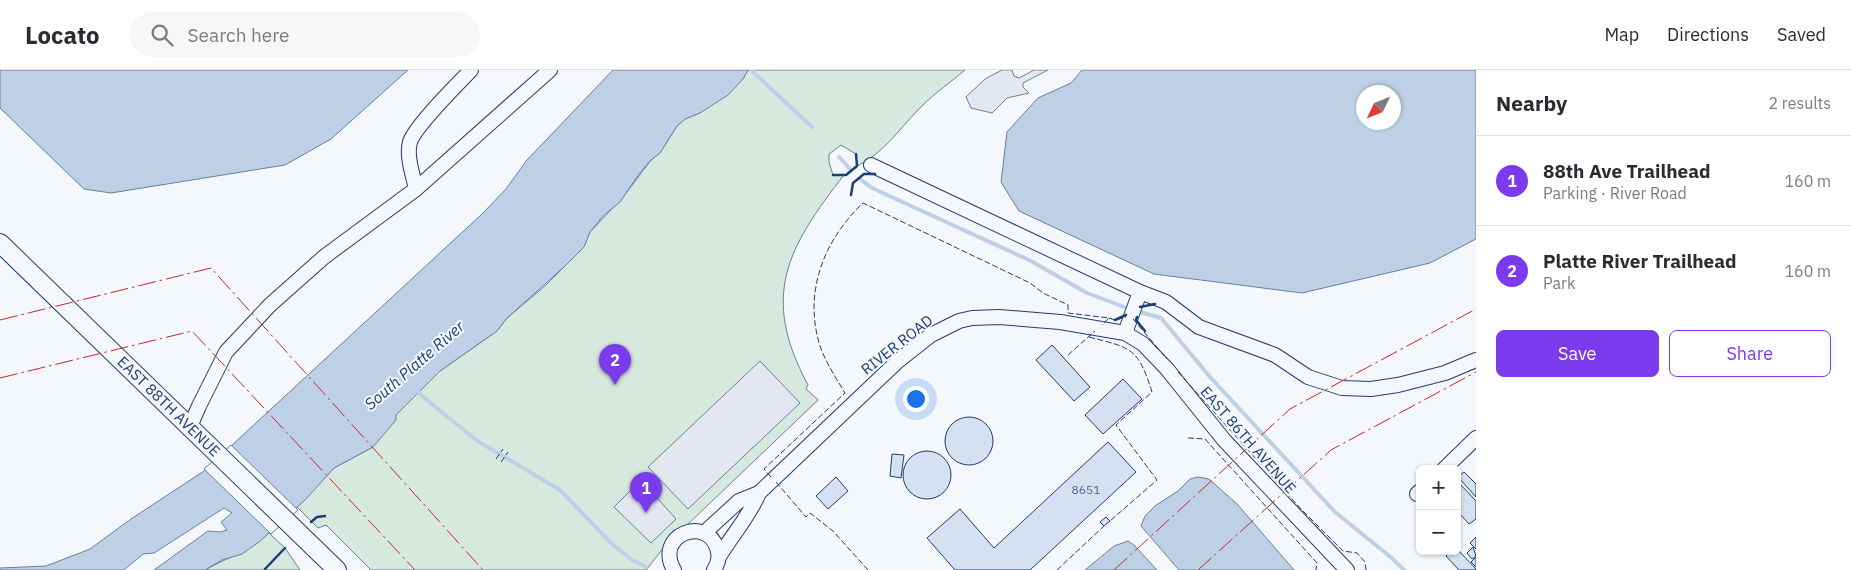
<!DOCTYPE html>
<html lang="en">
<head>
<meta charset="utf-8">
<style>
	body { margin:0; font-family:"IBM Plex Sans",sans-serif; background:#f7f7f7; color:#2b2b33 }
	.controls { position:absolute; right:15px; bottom:15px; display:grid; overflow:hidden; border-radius:8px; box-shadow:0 1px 4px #0004 }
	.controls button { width:45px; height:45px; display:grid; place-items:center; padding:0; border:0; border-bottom:1px solid #e1e1e2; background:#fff; color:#2b2b33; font:25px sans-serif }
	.compass { position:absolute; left:1356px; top:15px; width:45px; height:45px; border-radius:50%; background:#fff; box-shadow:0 1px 4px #0004; rotate:227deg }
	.you { position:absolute; left:915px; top:328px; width:18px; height:18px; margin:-12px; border:4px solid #fff; border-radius:50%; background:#1a73e8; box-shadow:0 0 0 8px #1a73e833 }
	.badge { display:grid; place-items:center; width:32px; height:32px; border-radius:50%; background:#7c3aed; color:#fff; font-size:16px; font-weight:700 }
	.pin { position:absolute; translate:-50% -41px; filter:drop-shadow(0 1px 2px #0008) }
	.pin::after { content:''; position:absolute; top:26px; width:18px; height:15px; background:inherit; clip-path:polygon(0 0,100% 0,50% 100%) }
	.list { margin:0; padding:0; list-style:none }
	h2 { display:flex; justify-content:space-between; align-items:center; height:65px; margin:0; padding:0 20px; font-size:21px }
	h2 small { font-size:16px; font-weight:400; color:#7c7c81 }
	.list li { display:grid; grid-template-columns:32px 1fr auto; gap:15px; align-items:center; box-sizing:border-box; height:90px; padding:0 20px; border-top:1px solid #e1e1e2 }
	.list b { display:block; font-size:19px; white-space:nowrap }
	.list p { margin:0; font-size:16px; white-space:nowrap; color:#7c7c81 }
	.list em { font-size:16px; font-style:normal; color:#7c7c81 }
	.actions { display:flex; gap:10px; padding:15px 20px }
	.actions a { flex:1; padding:11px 0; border:1px solid #7c3aed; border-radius:8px; text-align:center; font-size:18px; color:#7c3aed }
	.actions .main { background:#7c3aed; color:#fff }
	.icon { flex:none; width:28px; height:28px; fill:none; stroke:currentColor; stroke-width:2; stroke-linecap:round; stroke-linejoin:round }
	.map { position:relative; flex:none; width:1476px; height:500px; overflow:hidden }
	header { display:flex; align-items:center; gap:30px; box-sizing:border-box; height:70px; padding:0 25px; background:#fff; border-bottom:1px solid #e1e1e2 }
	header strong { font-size:24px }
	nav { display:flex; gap:28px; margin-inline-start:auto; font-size:18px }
	.search { width:350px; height:45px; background:#f7f7f7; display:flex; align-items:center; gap:12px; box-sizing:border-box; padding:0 18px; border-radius:28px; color:#7c7c81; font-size:19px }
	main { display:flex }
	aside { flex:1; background:#fff }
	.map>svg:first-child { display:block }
	.green { fill:#d7e8df; stroke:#687fa3 }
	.parking { fill:#e3e8f0; stroke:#687fa3 }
	.water { fill:#bed0e5; stroke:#687fa3; fill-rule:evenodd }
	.pier { fill:#f4f7fb; stroke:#687fa3 }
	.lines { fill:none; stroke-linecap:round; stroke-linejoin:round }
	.stream { stroke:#bed0e5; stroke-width:4 }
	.building { fill:#d5e0f0; stroke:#1d3f73 }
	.minor-casing { stroke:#1d3f73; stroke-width:16 }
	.major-casing { stroke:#1d3f73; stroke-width:20 }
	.minor { stroke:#f4f7fb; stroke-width:14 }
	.major { stroke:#f4f7fb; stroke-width:18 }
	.fence { stroke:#1d3f73; stroke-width:1; stroke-dasharray:6 2.5; stroke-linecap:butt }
	.wall { stroke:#1d3f73; stroke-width:2.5 }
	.power { stroke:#c62828; stroke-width:1; stroke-dasharray:18 4 2.5 4; stroke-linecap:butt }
	.labels { text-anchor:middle; stroke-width:4; stroke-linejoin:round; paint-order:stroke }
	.number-label { font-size:12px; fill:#4b6792 }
	.street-label { font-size:15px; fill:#1d3f73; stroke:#f4f7fb }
	.water-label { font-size:16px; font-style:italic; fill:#1d3f73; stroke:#f4f7fb }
</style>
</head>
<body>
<header>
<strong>Locato</strong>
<div class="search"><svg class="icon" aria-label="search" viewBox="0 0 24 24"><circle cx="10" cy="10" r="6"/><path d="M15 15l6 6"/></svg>Search here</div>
<nav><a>Map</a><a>Directions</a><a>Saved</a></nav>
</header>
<main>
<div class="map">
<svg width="1476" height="500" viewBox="0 0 1476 500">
	<rect width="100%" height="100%" fill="#f4f7fb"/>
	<g class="green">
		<path d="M 748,0 L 965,0 C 951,12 935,23 923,35 C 901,56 885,83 857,96 L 856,84 L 841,75 L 829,84 L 829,92 L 833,105 L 844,105 C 787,178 760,226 808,315 L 806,319 L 818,330 L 665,476 L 646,500 L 371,500 L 326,455 L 318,458 L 297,437 L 334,398 L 373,377 L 396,345 L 440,301 L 497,261 L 506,249 L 546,215 L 579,182 L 590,162 L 624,126 L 651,90 L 660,83 L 677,56 L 685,49 L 700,43 L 743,9 Z"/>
		<path d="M 269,463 L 285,478 L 300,500 L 205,500 C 230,486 247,483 269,463 Z"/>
	</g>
	<g class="parking">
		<path d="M 1002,0 L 1012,0 L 1014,6 L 1019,8 L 1034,0 L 1048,0 L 1023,13 L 1023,17 L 1029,23 L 1007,28 L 992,43 L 971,38 L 966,27 L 985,9 Z"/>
		<path d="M 760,291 L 800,333 L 688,439 L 648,397 Z"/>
		<path d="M 641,410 L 676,449 L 651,473 L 614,437 Z"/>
	</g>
	<g class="water">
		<path d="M 0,0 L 408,0 L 331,69 L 285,95 L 111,123 L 84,119 L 0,38 Z"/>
		<path d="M 613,0 L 748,0 L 743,9 L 728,25 L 700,43 L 685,49 L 677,56 L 660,83 L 651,90 L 639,104 L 620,132 L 604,145 L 590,162 L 584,177 L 565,196 L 506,249 L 497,261 L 440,301 L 396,345 L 396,350 L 373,377 L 334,398 L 305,430 L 259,472 L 242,484 L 222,490 L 205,500 L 154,500 L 208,461 L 220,462 L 227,460 L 221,452 L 232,443 L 224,438 L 154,483 L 143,484 L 124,500 L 0,500 L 0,498 L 46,496 L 90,479 L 131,449 L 204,401 L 482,144 L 506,119 L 527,90 Z"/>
		<path d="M 1082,0 L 1476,0 L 1476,169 L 1430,193 L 1302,223 L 1154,204 L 1019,141 L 1001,112 L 1007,62 L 1038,28 L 1071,13 ZM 1394,22 L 1394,52 L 1364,52 L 1364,22 Z"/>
		<path d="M 1198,407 L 1209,409 L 1237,434 L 1294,500 L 1179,500 L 1141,456 L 1145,446 L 1155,436 L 1178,421 L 1190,409 Z"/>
		<path d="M 1128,471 L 1135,476 L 1157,500 L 1085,500 L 1114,476 Z"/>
	</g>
	<path class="pier" d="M 231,375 L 298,440 L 271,464 L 204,399 Z"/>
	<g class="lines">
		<g class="stream">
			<path d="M 751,0 L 812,57"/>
			<path d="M 839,87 L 851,100"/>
			<path d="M 860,109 L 872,118 L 1031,191 L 1087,223 L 1127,238"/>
			<path d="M 1140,242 L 1161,248 L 1210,307 L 1335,442 L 1393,489 L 1404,500"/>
			<path d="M 416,321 L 476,370 L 560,420 L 612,474 L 632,490 L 645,496"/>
		</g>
	</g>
	<g class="building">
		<path d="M 1052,275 L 1090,317 L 1074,331 L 1036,290 Z"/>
		<path d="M 1123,309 L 1142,329 L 1103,364 L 1085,345 Z"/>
		<circle cx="969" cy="371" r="24"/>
		<path d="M 1108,372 L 1136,402 L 1030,500 L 955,500 L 927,468 L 960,439 L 994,478 Z"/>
		<circle cx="927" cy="405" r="24"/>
		<path d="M 892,384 L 904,385 L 901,408 L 890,406 Z"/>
		<path d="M 1464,402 L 1476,414 L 1476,427 L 1458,407 Z"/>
		<path d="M 648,406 L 654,412 L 650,415 L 645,409 Z"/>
		<path d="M 836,407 L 848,421 L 828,439 L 816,426 Z"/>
		<path d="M 1459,413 L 1476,431 L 1476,449 L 1469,454 L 1457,441 Z"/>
		<path d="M 1106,447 L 1110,451 L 1104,456 L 1100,452 Z"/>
		<path d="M 1476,467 L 1476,479 L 1470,473 Z"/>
		<path d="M 1473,477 L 1476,486 L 1472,489 L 1467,483 Z"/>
		<path d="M 1457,479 L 1476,499 L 1476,500 L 1459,500 L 1446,486 L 1451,481 L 1457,481 Z"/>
		<path d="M 1476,487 L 1476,497 L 1471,492 Z"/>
	</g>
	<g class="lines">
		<defs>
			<g id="minor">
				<path d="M 871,95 L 1140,222 L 1166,232 L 1199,257 L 1275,285 L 1308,307 L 1342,318 L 1371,319 L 1398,315 L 1445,303 L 1476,290"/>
				<path d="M 416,119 C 413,105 406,86 410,72 C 415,56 457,15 471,0"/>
				<path d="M 1125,263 L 1140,222"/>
				<path d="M 189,359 L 199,336 L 226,282 L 270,235 L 324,187 L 416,119 L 550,0"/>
				<path d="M 1444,399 L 1476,368"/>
				<path d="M 1417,424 L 1420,421"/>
				<path d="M 704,463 L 739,431 L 759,423"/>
				<path d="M 719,487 C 732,465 749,447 759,423 L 898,291 L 931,265 L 959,251 L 972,248 L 999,247 L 1060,252 L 1125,263 L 1143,274 L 1167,299 L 1224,370 L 1347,500"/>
				<path d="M 674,500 C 654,465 706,445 717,478 C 720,486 718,494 714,500"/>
			</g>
			<g id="major">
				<path id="s1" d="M 0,173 L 337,500"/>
			</g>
		</defs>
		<use href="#minor" class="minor-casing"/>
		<use href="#major" class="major-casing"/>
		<use href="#minor" class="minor"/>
		<use href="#major" class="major"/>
		<g class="fence">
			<path d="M 1109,248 L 1115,250 L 1126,247"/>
			<path d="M 1133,249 L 1167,289"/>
			<path d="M 1089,267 C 1132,278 1138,278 1152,322 L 1116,355 L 1157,410 L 1110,451"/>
			<path d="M 1068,285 L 1095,261"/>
			<path d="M 1178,302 L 1301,439 L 1343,481 L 1357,483 L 1365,492 L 1366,500"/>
			<path d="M 1188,368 L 1205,369 L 1317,493 L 1316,500"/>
			<path d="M 496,389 L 503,379"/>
			<path d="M 501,392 L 508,382"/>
			<path d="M 771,407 L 764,399 L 845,323 C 836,308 826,293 820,276 C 803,222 824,170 863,133 L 1030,213 L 1043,223 L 1068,235 L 1068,243 L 1109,248 L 1102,255"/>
			<path d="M 776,412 L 806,447 L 810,443 L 833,461 L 868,500"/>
			<path d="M 1057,500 L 1104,456"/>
		</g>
		<g class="wall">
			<path d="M 833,105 L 846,105 L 857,96 L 856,84"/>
			<path d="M 851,125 L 853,113 L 864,104 L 875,104"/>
			<path d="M 1140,237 L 1155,234"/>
			<path d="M 1137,247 L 1136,250 L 1145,261"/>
			<path d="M 1115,250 L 1126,245"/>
			<path d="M 311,452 L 317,447 L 325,446"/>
			<path d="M 265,499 L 285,478"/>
		</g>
		<g class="power">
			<path d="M 0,250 L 211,198 L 483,500"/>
			<path d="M 0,308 L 192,261 L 415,500"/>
			<path d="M 1114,500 L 1290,339 L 1476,239"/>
			<path d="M 1198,500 L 1331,380 L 1476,302"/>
		</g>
	</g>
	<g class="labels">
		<g class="number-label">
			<text x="1086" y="424">8651</text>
		</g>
		<g class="street-label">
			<text transform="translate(897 275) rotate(-38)" y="5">RIVER ROAD</text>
			<text dy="5" stroke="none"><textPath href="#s1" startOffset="235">EAST 88TH AVENUE</textPath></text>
			<text transform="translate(1248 370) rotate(49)" y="5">EAST 86TH AVENUE</text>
		</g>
		<g class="water-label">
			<text transform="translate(414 295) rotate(-41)" y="6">South Platte River</text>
		</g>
	</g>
</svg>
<div class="controls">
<button>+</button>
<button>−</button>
</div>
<svg class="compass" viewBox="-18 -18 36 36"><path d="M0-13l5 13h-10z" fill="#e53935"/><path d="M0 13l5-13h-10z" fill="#7c7c81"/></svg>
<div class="you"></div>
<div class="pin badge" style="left:646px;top:443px">1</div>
<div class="pin badge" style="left:615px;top:315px">2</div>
</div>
<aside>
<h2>Nearby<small>2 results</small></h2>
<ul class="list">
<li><span class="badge">1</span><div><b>88th Ave Trailhead</b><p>Parking · River Road</p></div><em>160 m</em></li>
<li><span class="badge">2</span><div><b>Platte River Trailhead</b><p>Park</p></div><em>160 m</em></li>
</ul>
<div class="actions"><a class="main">Save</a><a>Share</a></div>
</aside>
</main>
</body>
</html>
